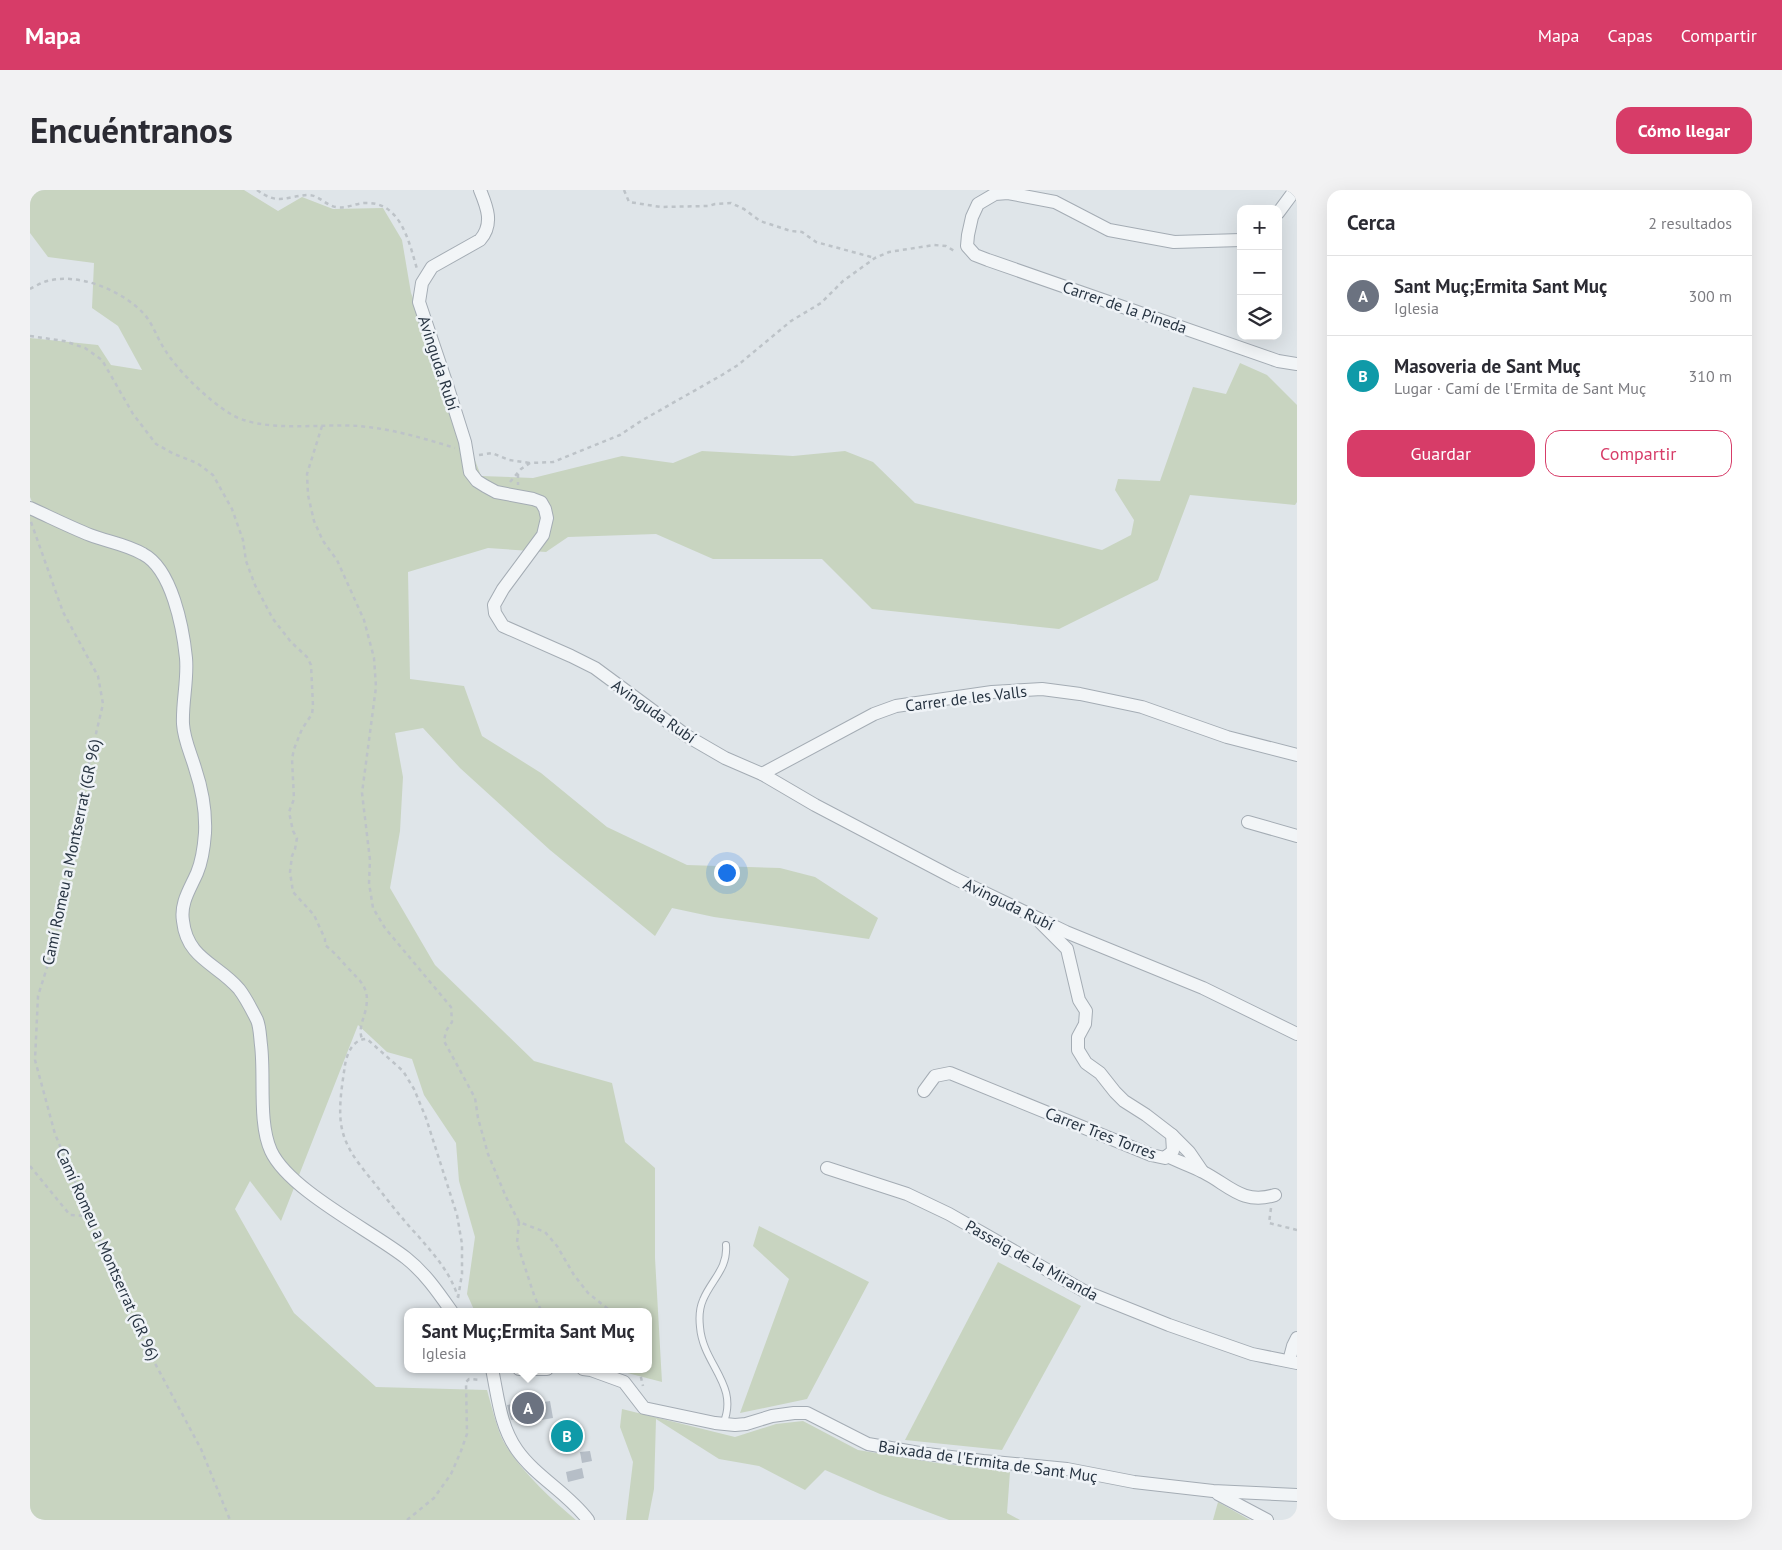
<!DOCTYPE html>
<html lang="es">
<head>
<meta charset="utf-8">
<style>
	body { margin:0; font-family:"PT Sans",sans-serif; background:#f2f2f3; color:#2b2b33 }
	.controls { position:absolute; right:15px; top:15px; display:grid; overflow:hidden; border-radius:10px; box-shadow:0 5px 20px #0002 }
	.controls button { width:45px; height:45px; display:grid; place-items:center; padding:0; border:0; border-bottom:1px solid #e1e1e2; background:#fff; color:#2b2b33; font:25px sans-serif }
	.you { position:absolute; left:696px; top:682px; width:18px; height:18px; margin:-12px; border:4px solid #fff; border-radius:50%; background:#1a73e8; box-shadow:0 0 0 8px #1a73e833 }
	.badge { display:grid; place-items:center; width:32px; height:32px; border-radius:50%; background:#d73c68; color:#fff; font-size:16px; font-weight:700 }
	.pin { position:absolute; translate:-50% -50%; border:2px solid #fff; box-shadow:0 1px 5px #0006 }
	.popup { position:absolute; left:374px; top:1118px; width:248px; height:65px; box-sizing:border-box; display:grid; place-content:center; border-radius:10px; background:#fff; filter:drop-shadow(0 1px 4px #0005); font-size:16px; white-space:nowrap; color:#7c7c81 }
	.popup b { font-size:19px; color:#2b2b33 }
	.popup::after { content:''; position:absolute; left:50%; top:100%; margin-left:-10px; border:10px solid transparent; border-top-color:#fff }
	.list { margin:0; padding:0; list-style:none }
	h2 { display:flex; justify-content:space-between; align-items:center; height:65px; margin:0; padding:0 20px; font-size:21px }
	h2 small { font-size:16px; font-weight:400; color:#7c7c81 }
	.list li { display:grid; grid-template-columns:32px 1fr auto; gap:15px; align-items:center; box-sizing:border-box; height:80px; padding:0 20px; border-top:1px solid #e1e1e2 }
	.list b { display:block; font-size:19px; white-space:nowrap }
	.list p { margin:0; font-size:16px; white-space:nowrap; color:#7c7c81 }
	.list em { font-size:16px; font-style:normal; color:#7c7c81 }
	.actions { display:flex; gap:10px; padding:15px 20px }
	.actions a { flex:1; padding:11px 0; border:1px solid #d73c68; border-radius:15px; text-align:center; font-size:18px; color:#d73c68 }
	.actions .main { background:#d73c68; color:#fff }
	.icon { flex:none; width:28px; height:28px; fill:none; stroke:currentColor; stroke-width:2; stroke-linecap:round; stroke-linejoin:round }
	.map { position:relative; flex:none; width:1267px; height:1330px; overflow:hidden; border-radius:15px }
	header { display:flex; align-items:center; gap:30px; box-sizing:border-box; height:70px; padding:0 25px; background:#d73c68; color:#fff }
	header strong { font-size:24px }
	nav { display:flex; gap:28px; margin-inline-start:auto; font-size:18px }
	.intro { display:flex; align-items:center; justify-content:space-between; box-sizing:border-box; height:120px; padding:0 30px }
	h1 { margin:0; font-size:35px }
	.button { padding:12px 22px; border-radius:15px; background:#d73c68; color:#fff; font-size:18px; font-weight:700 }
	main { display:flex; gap:30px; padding:0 30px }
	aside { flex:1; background:#fff; border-radius:15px; box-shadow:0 5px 20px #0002 }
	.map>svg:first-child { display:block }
	.green { fill:#c8d4c0 }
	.building { fill:#b6bec7 }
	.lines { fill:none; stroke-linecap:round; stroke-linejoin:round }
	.service-casing { stroke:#a4acb4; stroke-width:8 }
	.minor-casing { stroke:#a4acb4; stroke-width:14 }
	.path { stroke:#bdc3c8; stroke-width:2.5; stroke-dasharray:4 4; stroke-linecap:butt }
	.service { stroke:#f2f5f7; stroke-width:6 }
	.minor { stroke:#f2f5f7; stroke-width:12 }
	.labels { text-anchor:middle; stroke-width:5; stroke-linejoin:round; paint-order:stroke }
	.street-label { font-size:16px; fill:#273442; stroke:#eff3f7 }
</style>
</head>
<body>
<header>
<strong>Mapa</strong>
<nav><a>Mapa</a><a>Capas</a><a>Compartir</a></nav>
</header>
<div class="intro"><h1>Encuéntranos</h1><a class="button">Cómo llegar</a></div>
<main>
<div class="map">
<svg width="1267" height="1330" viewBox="0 0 1267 1330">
	<rect width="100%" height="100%" fill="#dfe5e9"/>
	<g class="green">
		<path d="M 0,0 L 214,0 L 248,21 L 272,7 L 303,19 L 353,18 L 372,50 L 381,103 L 451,286 L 503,288 L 592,266 L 643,273 L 672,261 L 763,266 L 815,261 L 843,272 L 885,313 L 1072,360 L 1101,345 L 1104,330 L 1085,300 L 1088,289 L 1130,291 L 1163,197 L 1196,204 L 1210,173 L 1237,185 L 1267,215 L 1267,312 L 1265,315 L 1160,305 L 1128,390 L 1029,439 L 842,419 L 792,369 L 683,369 L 626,344 L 538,347 L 516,362 L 458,358 L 378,382 L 380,489 L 434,496 L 452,546 L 511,583 L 577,637 L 657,675 L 750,678 L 785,687 L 848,728 L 839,749 L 684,727 L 642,718 L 625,746 L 520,660 L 430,578 L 393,538 L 365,543 L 373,587 L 370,641 L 360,698 L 405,775 L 504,871 L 582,893 L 595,952 L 625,978 L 625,1068 L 632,1192 L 582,1179 L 618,1179 L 618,1122 L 445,1122 L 437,1104 L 445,1047 L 429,991 L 426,953 L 394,905 L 382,869 L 357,862 L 328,835 L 251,1031 L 220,991 L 205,1019 L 264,1123 L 346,1197 L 457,1200 C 461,1214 468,1243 475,1254 C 491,1281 522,1310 546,1330 L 0,1330 L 0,315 L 2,312 L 0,307 L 0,148 L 68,155 L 81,175 L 112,180 L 88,136 L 62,118 L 64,73 L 18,67 L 0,43 Z"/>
		<path d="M 729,1036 L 839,1092 L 777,1209 L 710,1223 L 759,1089 L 723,1056 Z"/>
		<path d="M 968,1072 L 1051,1116 L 972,1260 L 875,1250 Z"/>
		<path d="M 592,1219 L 705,1247 L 746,1234 L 773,1231 L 828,1260 L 907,1273 L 980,1282 L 977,1323 L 990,1330 L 919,1330 L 850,1304 L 795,1280 L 775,1300 L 729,1276 L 689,1269 L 626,1229 L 624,1299 L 618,1330 L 596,1330 L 603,1272 L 590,1237 Z"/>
		<path d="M 1188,1312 L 1220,1330 L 1183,1330 Z"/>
	</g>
	<g class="building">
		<path d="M 506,1205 L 508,1213 L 520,1211 L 523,1228 L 493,1233 L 492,1228 L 481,1230 L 477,1215 L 489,1213 L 488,1209 Z"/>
		<path d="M 541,1229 L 548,1259 L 532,1262 L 526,1232 Z"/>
		<path d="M 560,1261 L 562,1271 L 552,1273 L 550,1262 Z"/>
		<path d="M 552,1278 L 554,1288 L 538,1292 L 536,1282 Z"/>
	</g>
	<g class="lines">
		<defs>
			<path id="service" d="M 693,1234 C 710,1195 673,1175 670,1137 C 669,1128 669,1119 673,1110 C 681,1090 698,1079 696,1055"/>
			<g id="minor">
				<path d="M 450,0 C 457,17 464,34 450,50 L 402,77 L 392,93 L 389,112 L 417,195 L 435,252 L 440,282 L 447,291 L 455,296 L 466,302 L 503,309 L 511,312 L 515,319 L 517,328 L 513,345 L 473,399 L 464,415 L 465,423 L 473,436 L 541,466 L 565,478 L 657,546 L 695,568 L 732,584 L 785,615 L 924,688 L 1036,742 L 1173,798 L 1267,844"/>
				<path d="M 1248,23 L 1265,0"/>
				<path d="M 1211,50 L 1144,52 L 1079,40 L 1025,12 L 978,3 L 965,4 L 948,14 L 942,27 L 938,45 L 937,56 L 945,65 L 958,70 L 1248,171 L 1267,174"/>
				<path d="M 0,318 C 20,327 40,337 60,345 C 78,352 96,354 113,364 C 142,379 153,438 156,468 C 158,490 152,512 153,534 C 154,550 161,564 165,578 C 172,599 176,622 175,643 C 174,657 172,671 167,683 C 160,699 150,713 153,731 C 157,769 188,774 209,799 C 216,808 222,820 227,830 C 230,837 230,847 231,855 C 235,886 228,933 241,961 C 259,1000 340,1040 376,1068 C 395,1083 408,1102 422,1122"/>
				<path d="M 732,584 L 844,524 L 866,516 L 962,502 L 1012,499 L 1050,504 L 1112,517 L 1197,547 L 1267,565"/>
				<path d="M 1218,632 L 1267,646"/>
				<path d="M 894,901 L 905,886 L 920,883 L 1121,965 L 1135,968 L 1143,961 L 1142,945 L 1116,925 L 1094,911 L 1085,902 L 1070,883 L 1056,873 L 1048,860 L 1048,847 L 1055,834 L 1056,821 L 1049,810 L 1037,759 L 1011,733"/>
				<path d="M 1142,945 L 1159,962 L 1172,981"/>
				<path d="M 1137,966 C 1149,972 1162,976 1173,982 C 1199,995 1212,1015 1245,1005"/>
				<path d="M 797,978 L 877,1004 L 919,1024 L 1054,1101 L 1139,1135 L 1222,1164 L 1267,1173"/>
				<path d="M 1259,1171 L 1263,1156 L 1267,1148"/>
				<path d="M 462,1179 C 468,1207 470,1236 487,1260 C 506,1287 538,1303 558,1330"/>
				<path d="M 489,1179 L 517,1179"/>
				<path d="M 553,1179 L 561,1180 L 594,1192 L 614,1218 L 685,1233 L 705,1235 L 716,1234 L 742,1226 L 764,1223 L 777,1223 L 838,1254 L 889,1263 L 953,1271 L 1037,1279 L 1104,1292 L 1183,1301 L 1267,1305"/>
				<path d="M 1188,1304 L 1237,1330"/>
			</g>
		</defs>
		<use href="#service" class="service-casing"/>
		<use href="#minor" class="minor-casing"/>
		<g class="path">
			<path d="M 227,0 C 249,16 256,6 278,5 C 289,5 295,15 306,17 C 317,19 325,13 336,13 C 371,12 379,52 387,79"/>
			<path d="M 594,0 L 599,12 L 631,17 L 679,16 L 685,14 L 701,13 L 714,19 L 730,31 L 761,41 L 772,42 L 786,52 L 845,68"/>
			<path d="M 0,99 C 4,97 9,94 14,92 C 46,81 92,100 114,124 C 123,134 127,148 135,160 C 148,181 178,210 199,223 C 231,244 292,233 329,236 C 362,239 393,248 425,258"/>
			<path d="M 0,146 L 34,151 L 55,158 L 72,170 L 103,224 L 126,254 L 144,264 L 167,273 L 183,285 L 202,319 L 213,350 L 216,371 L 225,395 L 243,429 L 261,452 L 277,467 L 281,475 L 283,516 L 282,524 L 272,539 L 264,559 L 262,569 L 264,609 L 259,622 L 263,641 L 267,648 L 265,659 L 262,666 L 260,682 L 263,702 L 284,725 L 295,749 L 295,755 C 304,762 310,769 317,777 C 330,791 340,797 336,818 C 334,829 328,838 332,849"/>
			<path d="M 292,236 L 277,284 L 278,305 L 284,331 L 293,351 L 307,370 L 334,430 L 344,468 L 346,497 L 332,603 L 340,670 L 339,693 L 343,718 L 355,738 L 421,817 L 422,832 L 416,841 L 414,851 L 445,908 L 448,928 L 458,964 L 476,1007 L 489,1032 L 515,1042 L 527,1056 L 544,1085 L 558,1103 L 582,1122"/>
			<path d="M 449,265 L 462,263 L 479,270 L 500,273"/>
			<path d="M 488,284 L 488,295"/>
			<path d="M 480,292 L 491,279 L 500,273 L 523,272 L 590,245 L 611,231 L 692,185 L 708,175 L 761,131 L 791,113 L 813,91 L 845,68 L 859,62 L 904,55 L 916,56 L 926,62"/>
			<path d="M 1,332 L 33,422 L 68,486 L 73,514 L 47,624 L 25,752 L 8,806 L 5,870 L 25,944 L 113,1151 L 171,1259 L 200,1330"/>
			<path d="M 0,976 L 40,1025 L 60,1026"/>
			<path d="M 1241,1018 L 1239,1033 L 1267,1040"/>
			<path d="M 489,1032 L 487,1053 L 505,1108 L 512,1122"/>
			<path d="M 428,1108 L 432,1084 L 432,1054 L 427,1025 L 396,928 L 384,899 L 373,881 L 337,849 C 323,849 317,863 315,875 C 312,896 307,923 313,943 C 318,962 333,979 345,994 C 359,1012 373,1030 389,1047 C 405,1066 420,1082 428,1107"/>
			<path d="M 609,1179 L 613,1196"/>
			<path d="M 377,1330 L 404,1308 L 421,1284 L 431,1261 L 437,1244 L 436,1192 L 439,1189 L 451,1190"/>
		</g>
		<use href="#service" class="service"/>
		<use href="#minor" class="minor"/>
	</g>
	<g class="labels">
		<g class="street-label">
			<text transform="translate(1095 117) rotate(19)" y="6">Carrer de la Pineda</text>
			<text transform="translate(409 173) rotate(72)" y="6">Avinguda Rubí</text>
			<text transform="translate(936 508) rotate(-7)" y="6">Carrer de les Valls</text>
			<text transform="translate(624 521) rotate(35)" y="6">Avinguda Rubí</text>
			<text transform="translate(41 662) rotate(-78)" y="6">Camí Romeu a Montserrat (GR 96)</text>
			<text transform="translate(979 714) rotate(26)" y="6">Avinguda Rubí</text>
			<text transform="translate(1071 943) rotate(21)" y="6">Carrer Tres Torres</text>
			<text transform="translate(78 1064) rotate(66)" y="6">Camí Romeu a Montserrat (GR 96)</text>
			<text transform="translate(1002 1070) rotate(29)" y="6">Passeig de la Miranda</text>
			<text transform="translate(958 1271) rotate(8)" y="6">Baixada de l'Ermita de Sant Muç</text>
		</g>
	</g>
</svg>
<div class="controls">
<button>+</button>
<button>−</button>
<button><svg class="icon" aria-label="layers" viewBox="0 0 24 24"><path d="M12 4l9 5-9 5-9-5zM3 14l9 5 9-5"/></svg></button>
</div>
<div class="you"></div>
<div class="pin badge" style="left:498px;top:1218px;background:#6b7280">A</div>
<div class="popup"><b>Sant Muç;Ermita Sant Muç</b>Iglesia</div>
<div class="pin badge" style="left:537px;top:1246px;background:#0f9aa8">B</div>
</div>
<aside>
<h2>Cerca<small>2 resultados</small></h2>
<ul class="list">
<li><span class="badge" style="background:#6b7280">A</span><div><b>Sant Muç;Ermita Sant Muç</b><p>Iglesia</p></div><em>300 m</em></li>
<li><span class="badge" style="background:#0f9aa8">B</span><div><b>Masoveria de Sant Muç</b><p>Lugar · Camí de l'Ermita de Sant Muç</p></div><em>310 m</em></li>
</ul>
<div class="actions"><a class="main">Guardar</a><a>Compartir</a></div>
</aside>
</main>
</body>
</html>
